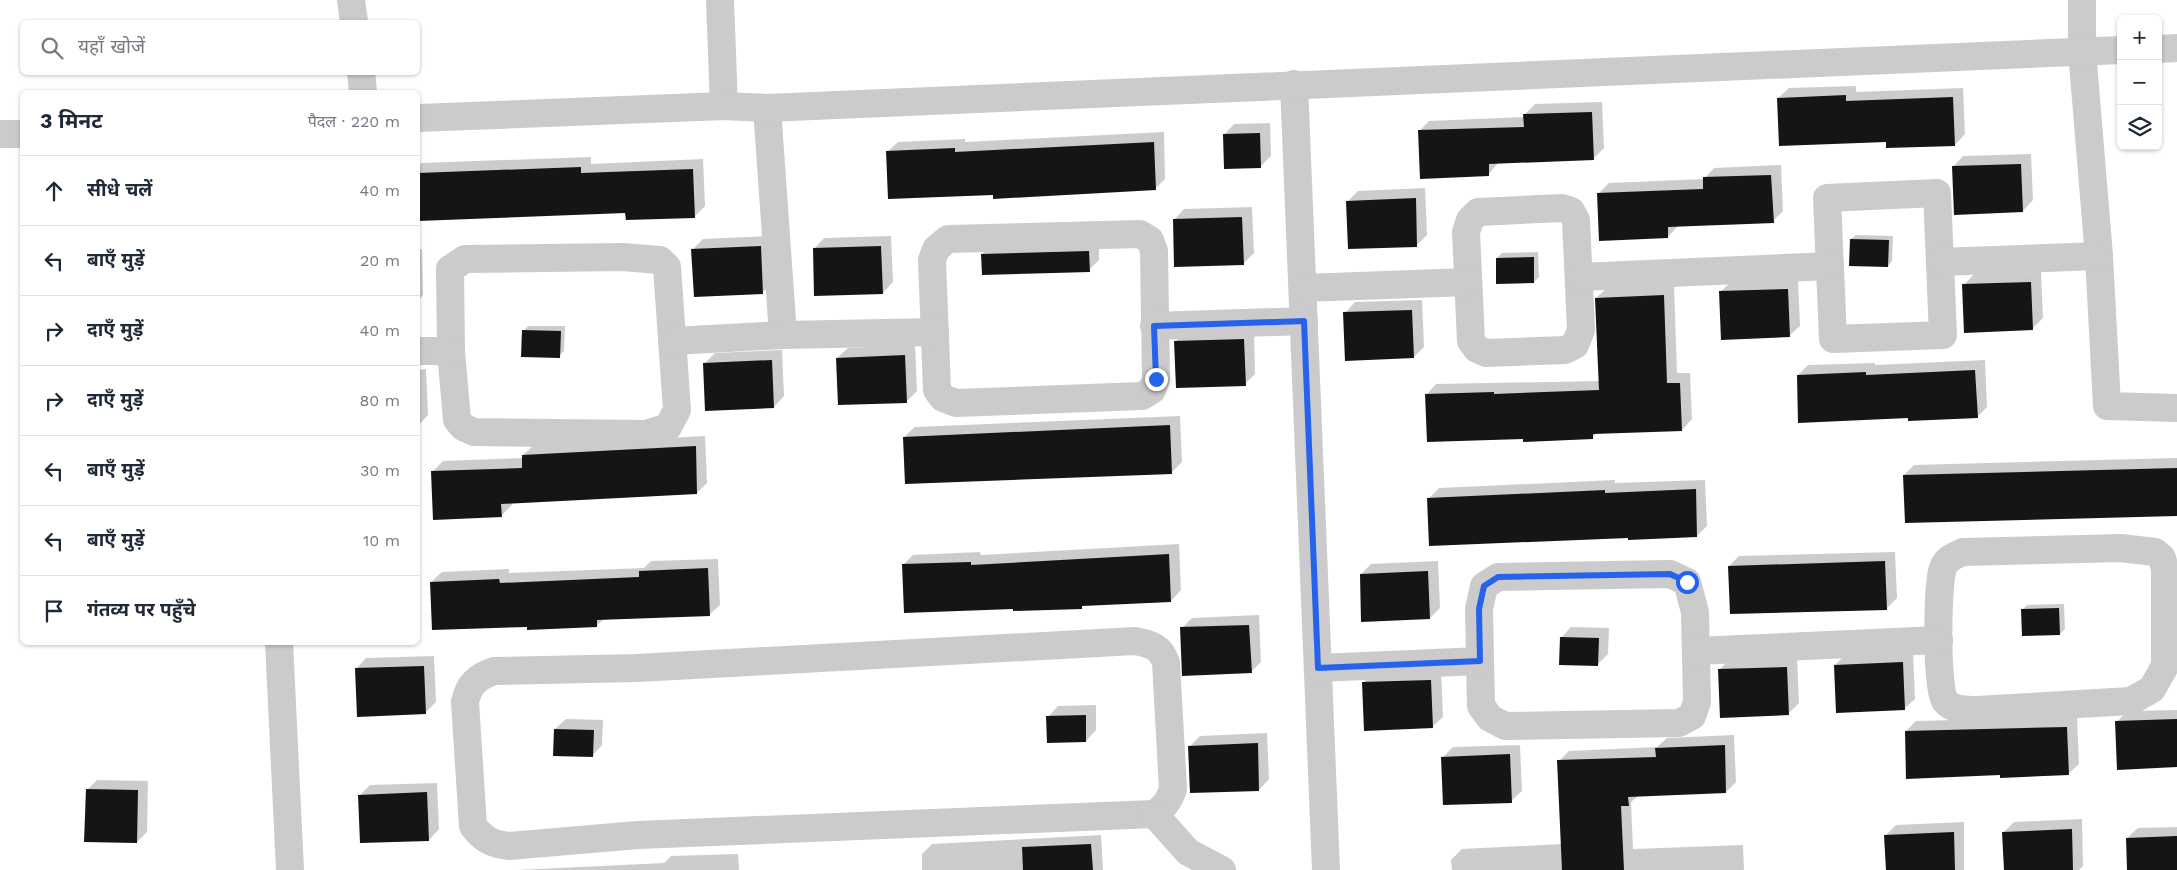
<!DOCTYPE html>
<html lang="hi">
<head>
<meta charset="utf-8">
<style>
	body { margin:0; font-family:"Work Sans","Noto Sans Devanagari",sans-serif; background:#f2f2f3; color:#1f2937 }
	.controls { position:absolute; right:15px; top:15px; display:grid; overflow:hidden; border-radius:8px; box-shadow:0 1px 4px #0004 }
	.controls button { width:45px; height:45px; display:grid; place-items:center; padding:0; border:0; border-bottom:1px solid #e0e1e3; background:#fff; color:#1f2937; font:25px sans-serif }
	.stop { position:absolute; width:15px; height:15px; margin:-11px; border:4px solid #2563eb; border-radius:50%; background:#fff }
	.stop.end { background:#2563eb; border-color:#fff; box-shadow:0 1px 5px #0008 }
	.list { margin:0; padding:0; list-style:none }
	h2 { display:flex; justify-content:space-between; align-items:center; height:65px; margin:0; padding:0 20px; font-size:21px }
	h2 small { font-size:16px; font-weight:400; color:#747a83 }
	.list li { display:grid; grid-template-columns:32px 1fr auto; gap:15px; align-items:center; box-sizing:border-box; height:70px; padding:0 20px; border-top:1px solid #e0e1e3 }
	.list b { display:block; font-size:19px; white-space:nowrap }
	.list em { font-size:16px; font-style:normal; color:#747a83 }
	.icon { flex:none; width:28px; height:28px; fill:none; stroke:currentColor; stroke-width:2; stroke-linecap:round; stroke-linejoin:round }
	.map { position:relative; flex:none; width:2177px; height:870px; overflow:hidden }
	.search { position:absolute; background:#fff; box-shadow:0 1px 4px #0004; left:20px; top:20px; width:400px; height:55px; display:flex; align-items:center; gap:12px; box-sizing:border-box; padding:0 18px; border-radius:8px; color:#747a83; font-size:19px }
	.panel { position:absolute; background:#fff; box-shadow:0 1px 4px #0004; left:20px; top:90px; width:400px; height:555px; border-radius:8px }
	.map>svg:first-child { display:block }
	.shadow { fill:#0003 }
	.building { fill:#151515 }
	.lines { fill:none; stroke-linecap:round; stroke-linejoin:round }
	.minor { stroke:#cbcbcb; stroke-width:28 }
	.route { stroke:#2563eb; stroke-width:6 }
</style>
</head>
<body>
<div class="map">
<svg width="2177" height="870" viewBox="0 0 2177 870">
	<rect width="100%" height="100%" fill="#fff"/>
	<g class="shadow">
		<path d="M 1856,86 L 1856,92 L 1963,88 L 1965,134 L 1955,145 L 1887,141 L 1778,98 L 1789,88 Z"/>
		<path d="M 1602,102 L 1604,148 L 1594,158 L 1499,162 L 1488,175 L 1419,131 L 1429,121 L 1524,117 L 1524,115 L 1535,104 Z"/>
		<path d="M 1270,123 L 1271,156 L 1261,166 L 1224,135 L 1234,124 Z"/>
		<path d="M 1164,132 L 1165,179 L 1155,189 L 994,194 L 887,152 L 898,142 L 965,139 L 965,142 Z"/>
		<path d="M 2031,154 L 2033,200 L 2023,211 L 1953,167 L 1963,156 Z"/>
		<path d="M 591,157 L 591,164 L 703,159 L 705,206 L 695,216 L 627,212 L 418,220 L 418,167 L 421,163 Z"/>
		<path d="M 1781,165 L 1783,211 L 1773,221 L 1678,226 L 1668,237 L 1599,193 L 1609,183 L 1704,179 L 1714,168 Z"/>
		<path d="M 1425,188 L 1427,235 L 1417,245 L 1347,202 L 1358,191 Z"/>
		<path d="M 1252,207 L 1254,253 L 1243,264 L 1174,220 L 1184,209 Z"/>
		<path d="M 1856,235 L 1893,236 L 1892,261 L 1888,266 L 1851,239 Z"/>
		<path d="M 771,236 L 772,283 L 762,293 L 693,249 L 703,239 Z"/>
		<path d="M 891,236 L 893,282 L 883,293 L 814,249 L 824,238 Z"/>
		<path d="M 1099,241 L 1099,260 L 1089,270 L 982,254 L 992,244 Z"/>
		<path d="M 418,249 L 422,249 L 423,295 L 418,301 Z"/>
		<path d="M 1538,252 L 1539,277 L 1534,282 L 1497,258 L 1502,253 Z"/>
		<path d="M 2041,272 L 2043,318 L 2033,328 L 1964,285 L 1974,274 Z"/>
		<path d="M 1798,279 L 1800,326 L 1789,336 L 1720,292 L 1731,282 Z"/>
		<path d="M 1674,285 L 1677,373 L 1690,373 L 1692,419 L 1682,430 L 1597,433 L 1592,438 L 1525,437 L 1426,395 L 1436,384 L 1600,381 L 1596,298 L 1607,288 Z"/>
		<path d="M 1422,300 L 1424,347 L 1414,357 L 1345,313 L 1355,302 Z"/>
		<path d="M 528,326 L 565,326 L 564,351 L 559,356 L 523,331 Z"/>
		<path d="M 1254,329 L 1255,374 L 1245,384 L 1176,341 L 1186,331 Z"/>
		<path d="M 915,345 L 917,391 L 906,402 L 837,358 L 848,348 Z"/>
		<path d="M 782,350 L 784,396 L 774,407 L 706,409 L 705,363 L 715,353 Z"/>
		<path d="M 1985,360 L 1987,407 L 1977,417 L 1909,417 L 1798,375 L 1808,365 L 1875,363 L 1875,365 Z"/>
		<path d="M 426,369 L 428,415 L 418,426 L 418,370 Z"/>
		<path d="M 1180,416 L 1182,462 L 1172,472 L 904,437 L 915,427 Z"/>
		<path d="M 705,436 L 707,483 L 697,493 L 511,502 L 512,505 L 501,516 L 432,472 L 443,461 L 523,458 L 523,455 L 534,445 Z"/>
		<path d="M 2177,458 L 2177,515 L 1904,475 L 1914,465 Z"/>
		<path d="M 1615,480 L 1615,483 L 1705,480 L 1707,526 L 1697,536 L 1629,536 L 1429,498 L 1439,488 Z"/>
		<path d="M 1179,544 L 1181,590 L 1171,601 L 1084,605 L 1081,607 L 1014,607 L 903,565 L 913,555 L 980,552 L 981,555 Z"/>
		<path d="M 1895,552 L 1897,598 L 1887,608 L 1729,566 L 1739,556 Z"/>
		<path d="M 718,559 L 720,605 L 709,615 L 604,619 L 596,626 L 529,625 L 431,582 L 442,572 L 509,569 L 509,573 L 644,568 L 651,561 Z"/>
		<path d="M 1438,561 L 1440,608 L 1430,618 L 1361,574 L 1371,564 Z"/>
		<path d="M 2064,604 L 2065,629 L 2060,634 L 2022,610 L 2027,605 Z"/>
		<path d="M 1259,615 L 1261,662 L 1251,672 L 1182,628 L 1192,618 Z"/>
		<path d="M 1571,627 L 1609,628 L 1608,654 L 1598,664 L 1561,638 Z"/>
		<path d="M 1913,652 L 1915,699 L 1904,709 L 1835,665 L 1845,655 Z"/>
		<path d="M 434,656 L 436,702 L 425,713 L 356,669 L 366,658 Z"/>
		<path d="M 1797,657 L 1799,703 L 1789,713 L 1719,670 L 1730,659 Z"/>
		<path d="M 1441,670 L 1443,717 L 1432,727 L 1363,683 L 1373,673 Z"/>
		<path d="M 1096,705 L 1096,730 L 1086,741 L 1048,717 L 1058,706 Z"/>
		<path d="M 2177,710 L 2177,766 L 2117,722 L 2127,711 Z"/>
		<path d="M 2077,717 L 2079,764 L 2068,774 L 2001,774 L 1906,731 L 1916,721 Z"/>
		<path d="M 566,719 L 603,720 L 602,745 L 592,756 L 555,729 Z"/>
		<path d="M 1267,733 L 1269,779 L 1259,790 L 1190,746 L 1200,736 Z"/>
		<path d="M 1734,735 L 1736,782 L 1726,792 L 1638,796 L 1631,802 L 1633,849 L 1743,845 L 1744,870 L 1452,870 L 1451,860 L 1462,849 L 1562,844 L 1559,761 L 1569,751 L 1657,747 L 1667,738 Z"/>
		<path d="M 1520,745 L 1522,791 L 1511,801 L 1443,757 L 1453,747 Z"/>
		<path d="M 97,780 L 148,781 L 147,832 L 137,842 L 87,790 Z"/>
		<path d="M 437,783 L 439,829 L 429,840 L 359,796 L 370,785 Z"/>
		<path d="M 2082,819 L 2083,866 L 2079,870 L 2005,870 L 2004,832 L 2014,822 Z"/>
		<path d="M 1964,822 L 1964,870 L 1887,870 L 1886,835 L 1896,825 Z"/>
		<path d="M 2177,827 L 2177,870 L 2128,870 L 2127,838 L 2138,828 Z"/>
		<path d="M 1101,835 L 1103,870 L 922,870 L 922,854 L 932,844 Z"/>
		<path d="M 738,854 L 739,870 L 517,870 L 664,863 L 671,856 Z"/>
	</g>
	<g class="building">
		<path d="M 1846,95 L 1846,101 L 1953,97 L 1955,146 L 1886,148 L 1886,142 L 1779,146 L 1777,98 Z"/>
		<path d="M 1592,112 L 1594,160 L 1489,164 L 1489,176 L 1420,179 L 1418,130 L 1524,127 L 1523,114 Z"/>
		<path d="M 1260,133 L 1261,168 L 1224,169 L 1223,134 Z"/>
		<path d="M 1154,142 L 1156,190 L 993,199 L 993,195 L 888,199 L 886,151 L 955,148 L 955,152 Z"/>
		<path d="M 2021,164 L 2023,212 L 1954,215 L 1952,166 Z"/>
		<path d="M 581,167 L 581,173 L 693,169 L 695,218 L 626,220 L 625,213 L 418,221 L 418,173 Z"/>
		<path d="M 1771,175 L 1774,223 L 1668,227 L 1668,238 L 1599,241 L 1597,193 L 1703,189 L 1703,177 Z"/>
		<path d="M 1416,198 L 1417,247 L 1348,249 L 1346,201 Z"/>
		<path d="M 1242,217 L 1244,265 L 1174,267 L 1173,219 Z"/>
		<path d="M 1850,239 L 1889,240 L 1888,267 L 1849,266 Z"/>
		<path d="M 761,246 L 763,294 L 694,297 L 691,249 Z"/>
		<path d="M 881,246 L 883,294 L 814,296 L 813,248 Z"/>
		<path d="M 1089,251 L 1090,272 L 982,275 L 981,254 Z"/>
		<path d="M 1534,257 L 1534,283 L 1496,284 L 1496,258 Z"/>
		<path d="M 2031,282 L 2033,330 L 1964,333 L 1962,284 Z"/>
		<path d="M 1788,289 L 1790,337 L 1721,340 L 1719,291 Z"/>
		<path d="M 1664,295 L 1667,383 L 1680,383 L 1682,431 L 1593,434 L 1593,439 L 1523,442 L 1523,439 L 1427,442 L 1425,394 L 1494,392 L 1494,394 L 1599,390 L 1595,298 Z"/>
		<path d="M 1412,310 L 1414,358 L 1345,361 L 1343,312 Z"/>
		<path d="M 522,330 L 561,331 L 560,358 L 521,357 Z"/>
		<path d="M 1244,339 L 1246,386 L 1176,388 L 1174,341 Z"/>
		<path d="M 905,355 L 907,403 L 838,405 L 836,358 Z"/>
		<path d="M 772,360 L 774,408 L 705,411 L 703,363 Z"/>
		<path d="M 1975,370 L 1978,418 L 1908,421 L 1908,418 L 1798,423 L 1797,375 L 1866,372 L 1866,375 Z"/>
		<path d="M 1170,425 L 1172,474 L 905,484 L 903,437 Z"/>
		<path d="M 696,446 L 697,494 L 501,504 L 502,517 L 433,520 L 431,471 L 522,468 L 522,455 Z"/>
		<path d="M 2177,468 L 2177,516 L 1905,523 L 1903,475 Z"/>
		<path d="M 1696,489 L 1697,537 L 1628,540 L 1628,538 L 1429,546 L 1427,498 L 1605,490 L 1605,493 Z"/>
		<path d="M 1169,554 L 1171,602 L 1082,606 L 1082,609 L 1013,611 L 1013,609 L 904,613 L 902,564 L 971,562 L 971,565 Z"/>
		<path d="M 1885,561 L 1887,610 L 1730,614 L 1728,566 Z"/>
		<path d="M 708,568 L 710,616 L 597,620 L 597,627 L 527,630 L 527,627 L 432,630 L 430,582 L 499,579 L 500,583 L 639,577 L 639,571 Z"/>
		<path d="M 1428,571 L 1430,619 L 1361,622 L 1360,574 Z"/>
		<path d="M 2059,608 L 2060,635 L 2022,636 L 2021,609 Z"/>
		<path d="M 1249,625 L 1252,673 L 1182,676 L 1180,627 Z"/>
		<path d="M 1560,637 L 1599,638 L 1598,666 L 1559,665 Z"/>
		<path d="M 1903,662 L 1905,710 L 1836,713 L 1834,665 Z"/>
		<path d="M 424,666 L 426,714 L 357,717 L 355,668 Z"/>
		<path d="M 1787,667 L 1789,715 L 1720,718 L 1718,669 Z"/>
		<path d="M 1431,680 L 1433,728 L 1364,731 L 1362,682 Z"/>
		<path d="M 1086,715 L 1086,742 L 1047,743 L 1046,716 Z"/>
		<path d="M 2177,719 L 2177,767 L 2117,770 L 2115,721 Z"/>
		<path d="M 2067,727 L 2069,775 L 2000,778 L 2000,775 L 1906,779 L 1905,731 Z"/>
		<path d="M 554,729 L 594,730 L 593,757 L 553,756 Z"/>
		<path d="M 1258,743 L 1259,791 L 1190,793 L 1188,746 Z"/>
		<path d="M 1725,745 L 1726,793 L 1628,797 L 1629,806 L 1621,806 L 1624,870 L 1562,870 L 1557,760 L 1656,757 L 1655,748 Z"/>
		<path d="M 1510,754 L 1512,803 L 1443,805 L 1441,757 Z"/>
		<path d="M 86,789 L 138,790 L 137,843 L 84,842 Z"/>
		<path d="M 427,792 L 429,841 L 360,843 L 358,795 Z"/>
		<path d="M 2072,829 L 2073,870 L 2004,870 L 2002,832 Z"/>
		<path d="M 1954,832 L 1955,870 L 1886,870 L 1884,835 Z"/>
		<path d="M 2177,836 L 2177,870 L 2127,870 L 2126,838 Z"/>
		<path d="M 1091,844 L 1093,870 L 1023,870 L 1022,847 Z"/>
	</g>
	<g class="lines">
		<g class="minor">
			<path d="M 351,0 L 354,22"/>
			<path d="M 720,0 L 724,106"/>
			<path d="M 2082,0 L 2082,51 L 2099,256 L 2107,406 L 2177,408"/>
			<path d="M 2158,49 L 2177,48"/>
			<path d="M 361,72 L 363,92"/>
			<path d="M 1294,84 L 1326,870"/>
			<path d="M 767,108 L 783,335"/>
			<path d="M 418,118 L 724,106 L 767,108 L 2121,50"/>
			<path d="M 0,134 L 22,134"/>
			<path d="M 1937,193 L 1943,335 L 1833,339 L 1827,198 Z"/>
			<path d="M 1562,208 L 1571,211 L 1576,220 L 1581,330 L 1575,345 L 1565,350 L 1486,353 L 1477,349 L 1471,341 L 1466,232 L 1470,220 L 1478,212 Z"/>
			<path d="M 1140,234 L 1150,240 L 1154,251 L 1156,379 L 1152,390 L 1142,396 L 956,403 L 943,398 L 937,390 L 932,260 L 936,249 L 948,239 Z"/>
			<path d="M 622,257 L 660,260 L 667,267 L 677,410 L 668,427 L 646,434 L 474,432 L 463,427 L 457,420 L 451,351 L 450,269 L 465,259 Z"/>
			<path d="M 1940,262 L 2099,256"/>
			<path d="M 1579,277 L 1830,266"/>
			<path d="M 1303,288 L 1468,282"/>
			<path d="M 1154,326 L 1304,321"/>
			<path d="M 672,341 L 783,335 L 935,332"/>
			<path d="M 418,351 L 451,351"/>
			<path d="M 2121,548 L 2155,552 L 2162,558 L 2165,569 L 2165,666 L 2152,689 L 2131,701 L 1977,710 C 1967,710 1952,710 1945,701 C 1936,691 1937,583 1943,568 C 1946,559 1954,556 1963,552 Z"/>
			<path d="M 1670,574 L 1687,582 L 1695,612 L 1697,702 L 1692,716 L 1679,723 L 1505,726 L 1490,718 L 1481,706 L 1479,609 L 1484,586 L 1498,577 Z"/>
			<path d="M 1135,641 C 1151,644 1161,647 1166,663 L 1173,789 C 1169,801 1164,808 1154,814 L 638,835 L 509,846 C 492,844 484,840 473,826 L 465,702 C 469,684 477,677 494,671 L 637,668 Z"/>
			<path d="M 279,642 L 290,870"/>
			<path d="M 1696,651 L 1939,640"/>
			<path d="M 1318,668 L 1480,661"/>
			<path d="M 1154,814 L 1188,852 L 1222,870"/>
		</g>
	</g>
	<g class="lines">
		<path class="route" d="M 1156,379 L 1154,326 L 1304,321 L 1318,668 L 1480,661 L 1479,609 L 1484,586 L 1498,577 L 1670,574 L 1687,582"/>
	</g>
</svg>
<div class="controls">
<button>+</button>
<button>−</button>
<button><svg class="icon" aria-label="layers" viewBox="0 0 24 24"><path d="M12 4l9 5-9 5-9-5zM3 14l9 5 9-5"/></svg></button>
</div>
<div class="stop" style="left:1687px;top:582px"></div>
<div class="stop end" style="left:1156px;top:379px"></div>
<div class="search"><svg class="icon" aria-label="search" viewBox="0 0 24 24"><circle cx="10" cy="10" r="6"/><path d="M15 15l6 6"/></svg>यहाँ खोजें</div>
<section class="panel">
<h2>3 मिनट<small>पैदल · 220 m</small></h2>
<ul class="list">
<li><svg class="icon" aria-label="ahead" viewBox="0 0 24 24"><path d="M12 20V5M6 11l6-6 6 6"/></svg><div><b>सीधे चलें</b></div><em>40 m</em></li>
<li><svg class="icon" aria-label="left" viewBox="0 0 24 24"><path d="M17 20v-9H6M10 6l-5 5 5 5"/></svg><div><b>बाएँ मुड़ें</b></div><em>20 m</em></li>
<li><svg class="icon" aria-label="right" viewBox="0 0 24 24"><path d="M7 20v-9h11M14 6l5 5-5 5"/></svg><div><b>दाएँ मुड़ें</b></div><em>40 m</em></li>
<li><svg class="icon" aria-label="right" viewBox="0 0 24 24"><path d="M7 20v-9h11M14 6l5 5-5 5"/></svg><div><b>दाएँ मुड़ें</b></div><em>80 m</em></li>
<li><svg class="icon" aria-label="left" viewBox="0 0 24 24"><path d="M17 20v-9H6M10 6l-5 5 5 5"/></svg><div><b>बाएँ मुड़ें</b></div><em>30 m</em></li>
<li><svg class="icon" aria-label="left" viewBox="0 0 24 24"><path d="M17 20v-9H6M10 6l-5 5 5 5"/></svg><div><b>बाएँ मुड़ें</b></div><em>10 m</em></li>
<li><svg class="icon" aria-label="arrive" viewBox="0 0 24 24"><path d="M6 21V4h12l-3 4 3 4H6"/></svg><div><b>गंतव्य पर पहुँचे</b></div></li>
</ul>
</section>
</div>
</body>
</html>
